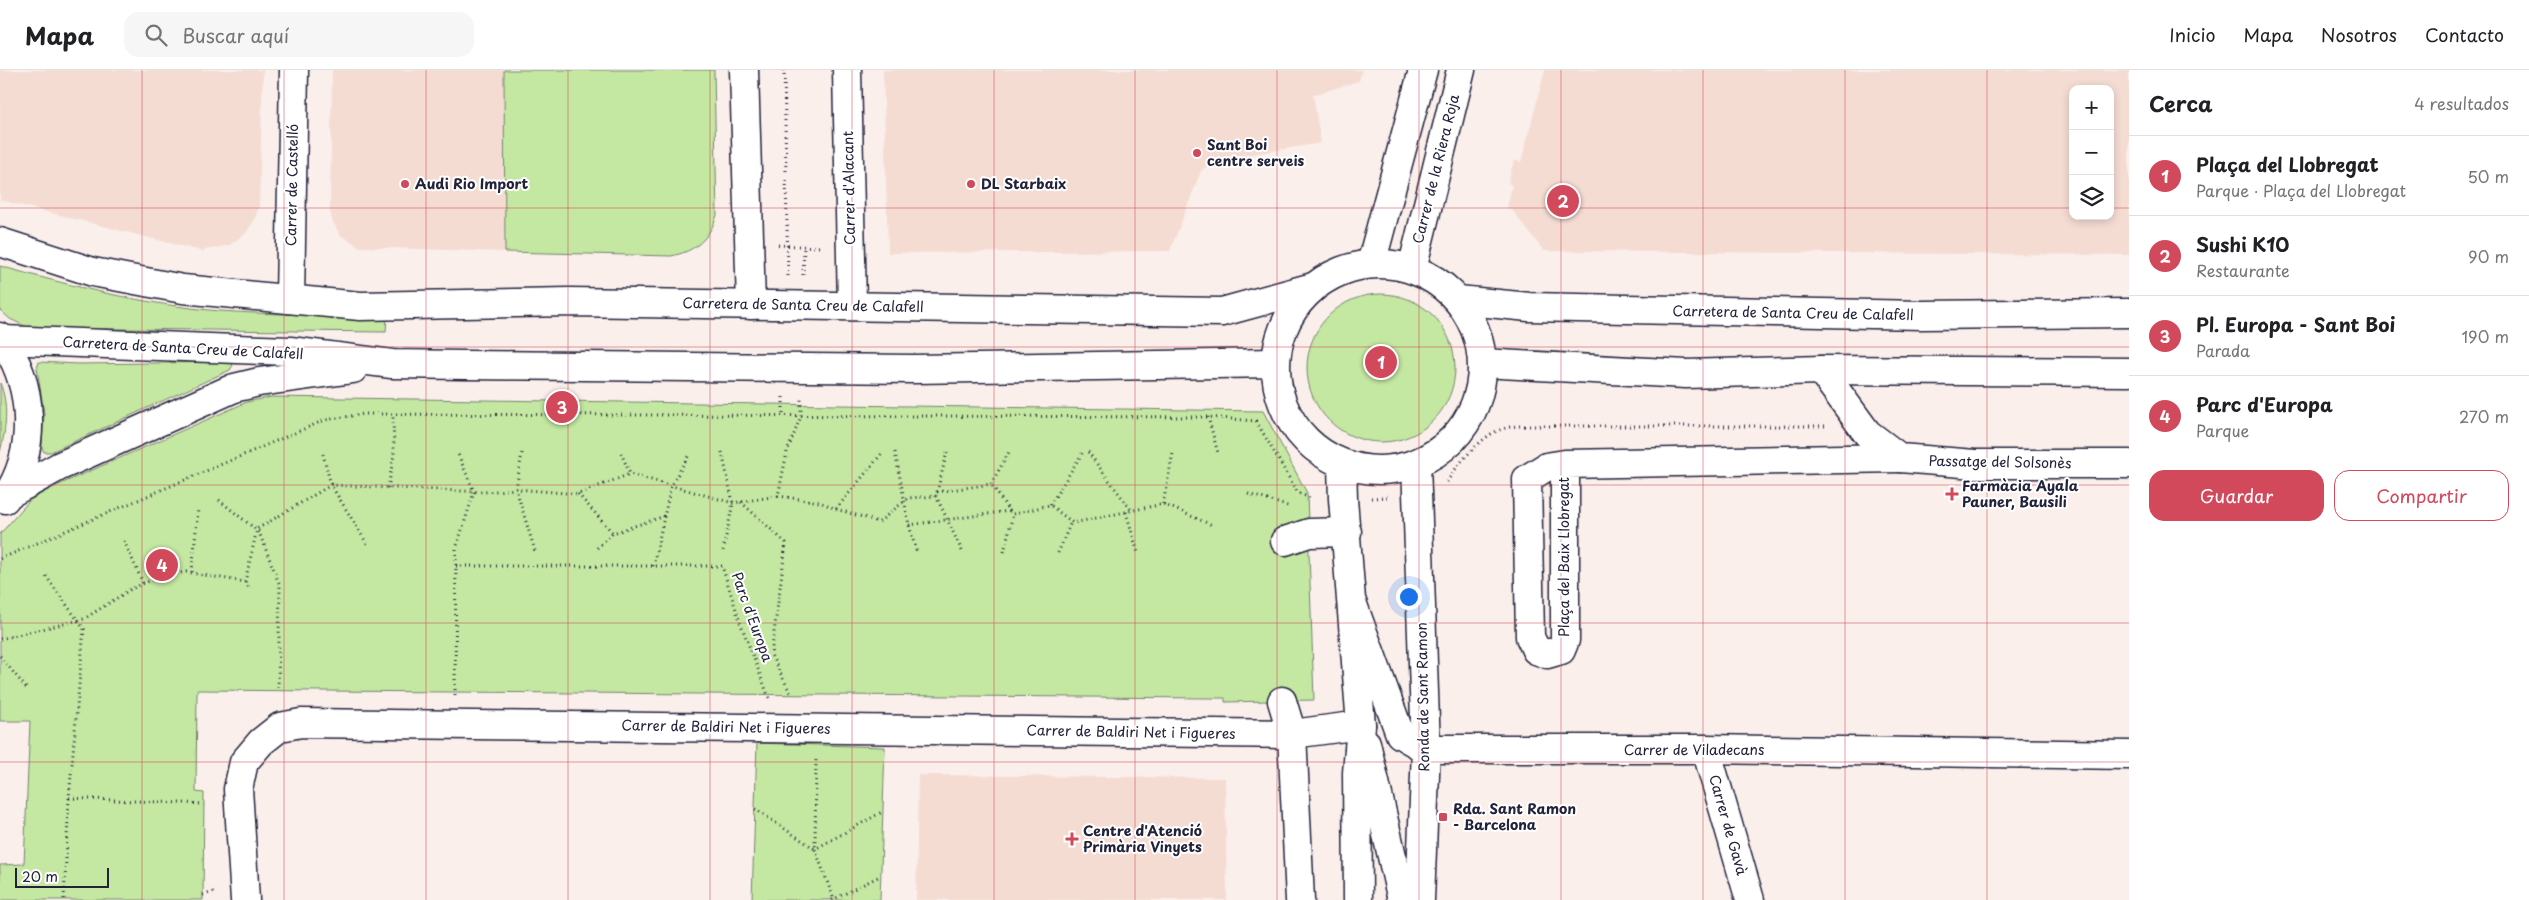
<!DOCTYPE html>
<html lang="es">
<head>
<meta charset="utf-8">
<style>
	body { margin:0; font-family:"Playpen Sans",sans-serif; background:#f6f6f6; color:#202124 }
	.controls { position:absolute; right:15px; top:15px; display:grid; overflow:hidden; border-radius:10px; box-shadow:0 2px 8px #0003 }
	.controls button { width:45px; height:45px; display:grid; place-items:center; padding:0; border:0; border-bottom:1px solid #e0e0e0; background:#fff; color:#202124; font:25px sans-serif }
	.scale { position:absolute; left:15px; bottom:12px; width:94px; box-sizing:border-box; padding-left:5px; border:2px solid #22223b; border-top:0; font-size:14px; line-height:18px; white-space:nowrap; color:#22223b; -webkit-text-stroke:4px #fff; paint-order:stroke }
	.you { position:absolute; left:1408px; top:526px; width:18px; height:18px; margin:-12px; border:4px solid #fff; border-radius:50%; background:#1a73e8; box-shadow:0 0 0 8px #1a73e833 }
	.badge { display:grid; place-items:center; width:32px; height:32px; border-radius:50%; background:#d1495b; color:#fff; font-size:16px; font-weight:700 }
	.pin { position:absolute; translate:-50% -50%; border:2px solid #fff; box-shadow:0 1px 5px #0006 }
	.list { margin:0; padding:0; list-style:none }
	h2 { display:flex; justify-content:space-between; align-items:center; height:65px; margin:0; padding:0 20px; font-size:21px }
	h2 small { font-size:16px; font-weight:400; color:#757577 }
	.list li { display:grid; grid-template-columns:32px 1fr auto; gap:15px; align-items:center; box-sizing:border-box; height:80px; padding:0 20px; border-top:1px solid #e0e0e0 }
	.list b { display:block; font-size:19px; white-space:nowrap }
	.list p { margin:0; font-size:16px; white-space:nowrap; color:#757577 }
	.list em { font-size:16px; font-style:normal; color:#757577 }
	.actions { display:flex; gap:10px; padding:15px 20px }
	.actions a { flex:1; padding:11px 0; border:1px solid #d1495b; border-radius:15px; text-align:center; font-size:18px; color:#d1495b }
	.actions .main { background:#d1495b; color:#fff }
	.icon { flex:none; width:28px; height:28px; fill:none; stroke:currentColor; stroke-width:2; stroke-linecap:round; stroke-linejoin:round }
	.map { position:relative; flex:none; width:2129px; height:830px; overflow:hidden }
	header { display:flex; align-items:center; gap:30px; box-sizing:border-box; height:70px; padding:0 25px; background:#fff; border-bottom:1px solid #e0e0e0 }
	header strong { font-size:24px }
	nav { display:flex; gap:28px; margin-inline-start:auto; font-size:18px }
	.search { width:350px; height:45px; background:#f6f6f6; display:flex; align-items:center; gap:12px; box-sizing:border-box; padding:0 18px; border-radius:15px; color:#757577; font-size:19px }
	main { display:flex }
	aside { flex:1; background:#fff }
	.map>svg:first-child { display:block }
	.built { fill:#f4dcd3; fill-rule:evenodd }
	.green { fill:#c4e7a1; stroke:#73846e }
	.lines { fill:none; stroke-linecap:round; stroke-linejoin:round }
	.minor-casing { stroke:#22223b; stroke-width:31 }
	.path { stroke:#22223b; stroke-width:3; stroke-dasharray:1 4; stroke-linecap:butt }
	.minor { stroke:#fff; stroke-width:28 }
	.grid { fill:none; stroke:#d1495b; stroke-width:1; stroke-opacity:0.55 }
	.poi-dot { fill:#d1495b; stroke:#fff; stroke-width:2 }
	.labels { text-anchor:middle; stroke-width:4; stroke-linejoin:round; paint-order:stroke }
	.poi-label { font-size:14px; font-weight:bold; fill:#22223b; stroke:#fff; text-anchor:start }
	.street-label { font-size:14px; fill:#22223b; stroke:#fff }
</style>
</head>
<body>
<header>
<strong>Mapa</strong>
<div class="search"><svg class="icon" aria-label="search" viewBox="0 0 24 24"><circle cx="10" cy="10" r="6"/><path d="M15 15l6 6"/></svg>Buscar aquí</div>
<nav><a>Inicio</a><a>Mapa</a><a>Nosotros</a><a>Contacto</a></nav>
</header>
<main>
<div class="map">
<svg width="2129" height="830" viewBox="0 0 2129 830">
	<rect width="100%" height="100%" fill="#faefeb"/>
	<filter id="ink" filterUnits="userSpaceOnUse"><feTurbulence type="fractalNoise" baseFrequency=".02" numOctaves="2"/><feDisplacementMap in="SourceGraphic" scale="10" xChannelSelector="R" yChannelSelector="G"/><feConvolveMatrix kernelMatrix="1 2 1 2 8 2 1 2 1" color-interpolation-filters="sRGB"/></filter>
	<g filter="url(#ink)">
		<g class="built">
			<path d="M 0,0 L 263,0 L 259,138 L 252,154 L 246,163 L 230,175 L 201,181 L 0,130 Z"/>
			<path d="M 332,0 L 504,0 L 505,182 L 360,177 L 340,165 L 332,150 L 330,140 Z"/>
			<path d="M 883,0 L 1362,0 L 1359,11 L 1313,25 L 1321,73 L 1215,90 L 1201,101 L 1170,181 L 888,183 Z"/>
			<path d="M 1545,0 L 2129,0 L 2129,185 L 1544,181 L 1511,139 L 1507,138 L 1512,115 L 1508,113 L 1514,90 L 1521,92 ZM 2073,19 L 2110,19 L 2110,146 L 2073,146 Z"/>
			<path d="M 918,705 L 1225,708 L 1227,830 L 916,830 Z"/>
		</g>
		<g class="green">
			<path d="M 504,0 L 714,0 L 717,145 C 709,169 696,181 671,186 L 505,182 Z"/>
			<path d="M 0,196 C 71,216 146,235 220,241 C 275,245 332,245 387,246 L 386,262 L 29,258 L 10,249 L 0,240 Z"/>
			<circle cx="1381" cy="298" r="74"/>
			<path d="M 39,292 L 78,294 L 230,292 L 233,295 L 230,300 L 51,382 L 44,382 L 42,378 L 44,343 L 37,298 Z"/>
			<path d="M 0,313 C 9,335 6,360 0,382 Z"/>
			<path d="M 271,327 L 1263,341 L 1307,423 L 1314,630 L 1225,632 L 1225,628 L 1209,628 L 197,620 L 196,722 L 204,723 L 203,830 L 0,830 L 0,795 L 24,794 L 30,651 L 0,651 L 0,464 L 30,430 L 56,416 L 247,332 Z"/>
			<path d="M 757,673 L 885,677 L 880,830 L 752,830 Z"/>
		</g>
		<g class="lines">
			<defs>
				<g id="minor">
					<path d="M 744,0 L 751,235"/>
					<path d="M 847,0 L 852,236"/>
					<path d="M 0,172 L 93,202 L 183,219 L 360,236 L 569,232 L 1222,242 L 1313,217"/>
					<path d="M 1371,194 L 1423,0"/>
					<circle cx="1379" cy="297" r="103"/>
					<path d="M 1412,199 L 1461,0"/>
					<path d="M 290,229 L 294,0"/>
					<path d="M 1458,230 L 1529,237 L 1922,245 L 2129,243"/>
					<path d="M 0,267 C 35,313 38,381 5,429"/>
					<path d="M 3,270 L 290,281 L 392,294 L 465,295 L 914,299 L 1275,293"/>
					<path d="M 1483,293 L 1686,304 L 1821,300 L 2129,302"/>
					<path d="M 1821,300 L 1867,363 L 1900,388 L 1975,394 L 2129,394"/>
					<path d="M 1342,394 L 1343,429 L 1361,655 L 1357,703 L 1358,830"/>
					<path d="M 1416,394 L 1426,679 L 1420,830"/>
					<path d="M 1565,394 L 1565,570 L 1561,580 L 1547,584 L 1536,580 L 1530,567 L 1527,409 L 1546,397 L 1565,394 L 1900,388"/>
					<path d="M 7,425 L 60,396 L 234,318 L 259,312 L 353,299"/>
					<path d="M 1285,471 L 1309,463 L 1347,462"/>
					<path d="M 1353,535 L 1400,664 L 1426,679 L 1706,679 L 2129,685"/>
					<path d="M 1282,631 L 1292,664 L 1300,830"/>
					<path d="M 1366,673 L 1402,830"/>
					<path d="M 1706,679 L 1750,830"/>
					<path d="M 245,830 L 238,719 L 244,692 L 261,672 L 280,657 L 301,653 L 1292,664 L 1361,655"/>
				</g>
			</defs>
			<use href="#minor" class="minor-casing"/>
			<g class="path">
				<path d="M 784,0 L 788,207"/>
				<path d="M 778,175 L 821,177"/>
				<path d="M 803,205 L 804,176"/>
				<path d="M 783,327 L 783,345"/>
				<path d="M 1208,347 L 1218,383"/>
				<path d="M 722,382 L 733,433 L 723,481"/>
				<path d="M 895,382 L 909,455 L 917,484"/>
				<path d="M 947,382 L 936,426 L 963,483"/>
				<path d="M 1088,382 L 1132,441"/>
				<path d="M 522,383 L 516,419 L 535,481"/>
				<path d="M 621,383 L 630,404"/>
				<path d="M 323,384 L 331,415 L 369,477"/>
				<path d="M 1447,412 C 1455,397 1480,368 1497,361 C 1503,358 1510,357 1517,356 L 1825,356"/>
				<path d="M 991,414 L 1009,382"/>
				<path d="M 388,418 L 394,384 L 393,344"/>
				<path d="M 937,422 L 991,414"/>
				<path d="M 578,424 L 613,463"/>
				<path d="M 1248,424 L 1291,437"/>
				<path d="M 778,426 L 820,432 L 836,439 L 883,382"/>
				<path d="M 1371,428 L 1388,427"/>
				<path d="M 219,430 L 259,462 L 280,516 L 278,620"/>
				<path d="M 741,432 L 786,473 L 771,585 L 791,624"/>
				<path d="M 1163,434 L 1173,383"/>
				<path d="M 1050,435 L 1083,382"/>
				<path d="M 836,439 L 879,452 L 908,428 L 936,426"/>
				<path d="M 1009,441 L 1013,444 L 1050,435 L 1073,453 L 1163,434 L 1212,455"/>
				<path d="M 1126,442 L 1138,483"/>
				<path d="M 909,455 L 1009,441 L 991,414"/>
				<path d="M 124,471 L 143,513"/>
				<path d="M 597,478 L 613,463 L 665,446"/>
				<path d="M 1004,482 L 1013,444"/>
				<path d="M 1058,483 L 1071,452"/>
				<path d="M 0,489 L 325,350 L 364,344 L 1208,347 L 1256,351 L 1298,423 L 1313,429"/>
				<path d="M 456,496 L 722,496 L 740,552 L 769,628"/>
				<path d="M 653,496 L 671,416 L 690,383"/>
				<path d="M 192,502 L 198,439"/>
				<path d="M 46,506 L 84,559 L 69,728 L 64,830"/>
				<path d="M 245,512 L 249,518"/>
				<path d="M 0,569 L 84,549 L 131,519 L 161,506 L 186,502 L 245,512 L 257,459 L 331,415 L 485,422 L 516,419 L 578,424 L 630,404 L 733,433 L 778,426 L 787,382 L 801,346 L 801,328"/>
				<path d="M 0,586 L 27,619"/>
				<path d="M 455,625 L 456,479 L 474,422 L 458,384"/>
				<path d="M 69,728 L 204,734"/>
				<path d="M 755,739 L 815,779 L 816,688"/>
				<path d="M 203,825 L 214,822"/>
				<path d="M 833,827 L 815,779 L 882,742"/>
				<path d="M 832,830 L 880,806"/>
			</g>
			<use href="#minor" class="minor"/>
		</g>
	</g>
	<path class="grid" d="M 142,0 L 142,830M 284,0 L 284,830M 426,0 L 426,830M 568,0 L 568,830M 710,0 L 710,830M 852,0 L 852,830M 994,0 L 994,830M 1135,0 L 1135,830M 1277,0 L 1277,830M 1419,0 L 1419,830M 1561,0 L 1561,830M 1703,0 L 1703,830M 1845,0 L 1845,830M 1987,0 L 1987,830M 0,138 L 2073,138M 2110,138 L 2129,138M 0,277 L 2129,277M 0,415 L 2129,415M 0,553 L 2129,553M 0,692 L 2129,692"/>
	<g class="poi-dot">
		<circle cx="1197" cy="83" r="5"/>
		<circle cx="405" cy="114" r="5"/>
		<circle cx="971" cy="114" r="5"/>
		<path d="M1949.5 416.5h5v5h5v5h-5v5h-5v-5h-5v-5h5z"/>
		<rect x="1438" y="742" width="10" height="10" rx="2.5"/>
		<path d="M1069.5 761.5h5v5h5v5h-5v5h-5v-5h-5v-5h5z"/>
	</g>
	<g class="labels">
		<g class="poi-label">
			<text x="1207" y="80">Sant Boi<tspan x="1207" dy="16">centre serveis</tspan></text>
			<text x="415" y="119">Audi Rio Import</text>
			<text x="981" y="119">DL Starbaix</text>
			<text x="1962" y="421">Farmàcia Ayala<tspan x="1962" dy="16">Pauner, Bausili</tspan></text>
			<text x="1453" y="744">Rda. Sant Ramon<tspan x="1453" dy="16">- Barcelona</tspan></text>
			<text x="1083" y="766">Centre d'Atenció<tspan x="1083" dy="16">Primària Vinyets</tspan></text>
		</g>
		<g class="street-label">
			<text transform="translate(1436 99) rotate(-76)" y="5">Carrer de la Riera Roja</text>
			<text transform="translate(292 115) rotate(-89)" y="5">Carrer de Castelló</text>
			<text transform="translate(849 118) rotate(-91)" y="5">Carrer d'Alacant</text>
			<text transform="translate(803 235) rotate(1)" y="5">Carretera de Santa Creu de Calafell</text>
			<text transform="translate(1793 243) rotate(1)" y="5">Carretera de Santa Creu de Calafell</text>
			<text transform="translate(183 278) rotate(3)" y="5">Carretera de Santa Creu de Calafell</text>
			<text transform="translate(2000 392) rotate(1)" y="5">Passatge del Solsonès</text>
			<text transform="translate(1564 487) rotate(-90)" y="5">Plaça del Baix Llobregat</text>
			<text transform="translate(752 547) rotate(70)" y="5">Parc d'Europa</text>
			<text transform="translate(1423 627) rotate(-91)" y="5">Ronda de Sant Ramon</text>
			<text transform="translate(726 657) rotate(1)" y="5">Carrer de Baldiri Net i Figueres</text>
			<text transform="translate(1131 662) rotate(1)" y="5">Carrer de Baldiri Net i Figueres</text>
			<text x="1694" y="685">Carrer de Viladecans</text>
			<text transform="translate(1728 755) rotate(74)" y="5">Carrer de Gavà</text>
		</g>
	</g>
</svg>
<div class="controls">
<button>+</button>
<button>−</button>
<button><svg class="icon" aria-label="layers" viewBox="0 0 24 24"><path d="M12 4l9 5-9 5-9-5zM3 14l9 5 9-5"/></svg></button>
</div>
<div class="scale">20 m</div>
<div class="you"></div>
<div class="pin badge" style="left:1381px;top:292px">1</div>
<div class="pin badge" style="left:1563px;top:131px">2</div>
<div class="pin badge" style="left:562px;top:337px">3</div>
<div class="pin badge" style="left:162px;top:495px">4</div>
</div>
<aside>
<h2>Cerca<small>4 resultados</small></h2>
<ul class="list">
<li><span class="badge">1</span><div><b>Plaça del Llobregat</b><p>Parque · Plaça del Llobregat</p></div><em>50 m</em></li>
<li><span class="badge">2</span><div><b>Sushi K10</b><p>Restaurante</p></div><em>90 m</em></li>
<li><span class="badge">3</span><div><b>Pl. Europa - Sant Boi</b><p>Parada</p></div><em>190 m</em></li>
<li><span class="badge">4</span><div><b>Parc d'Europa</b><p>Parque</p></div><em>270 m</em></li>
</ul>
<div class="actions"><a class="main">Guardar</a><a>Compartir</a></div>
</aside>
</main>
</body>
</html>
